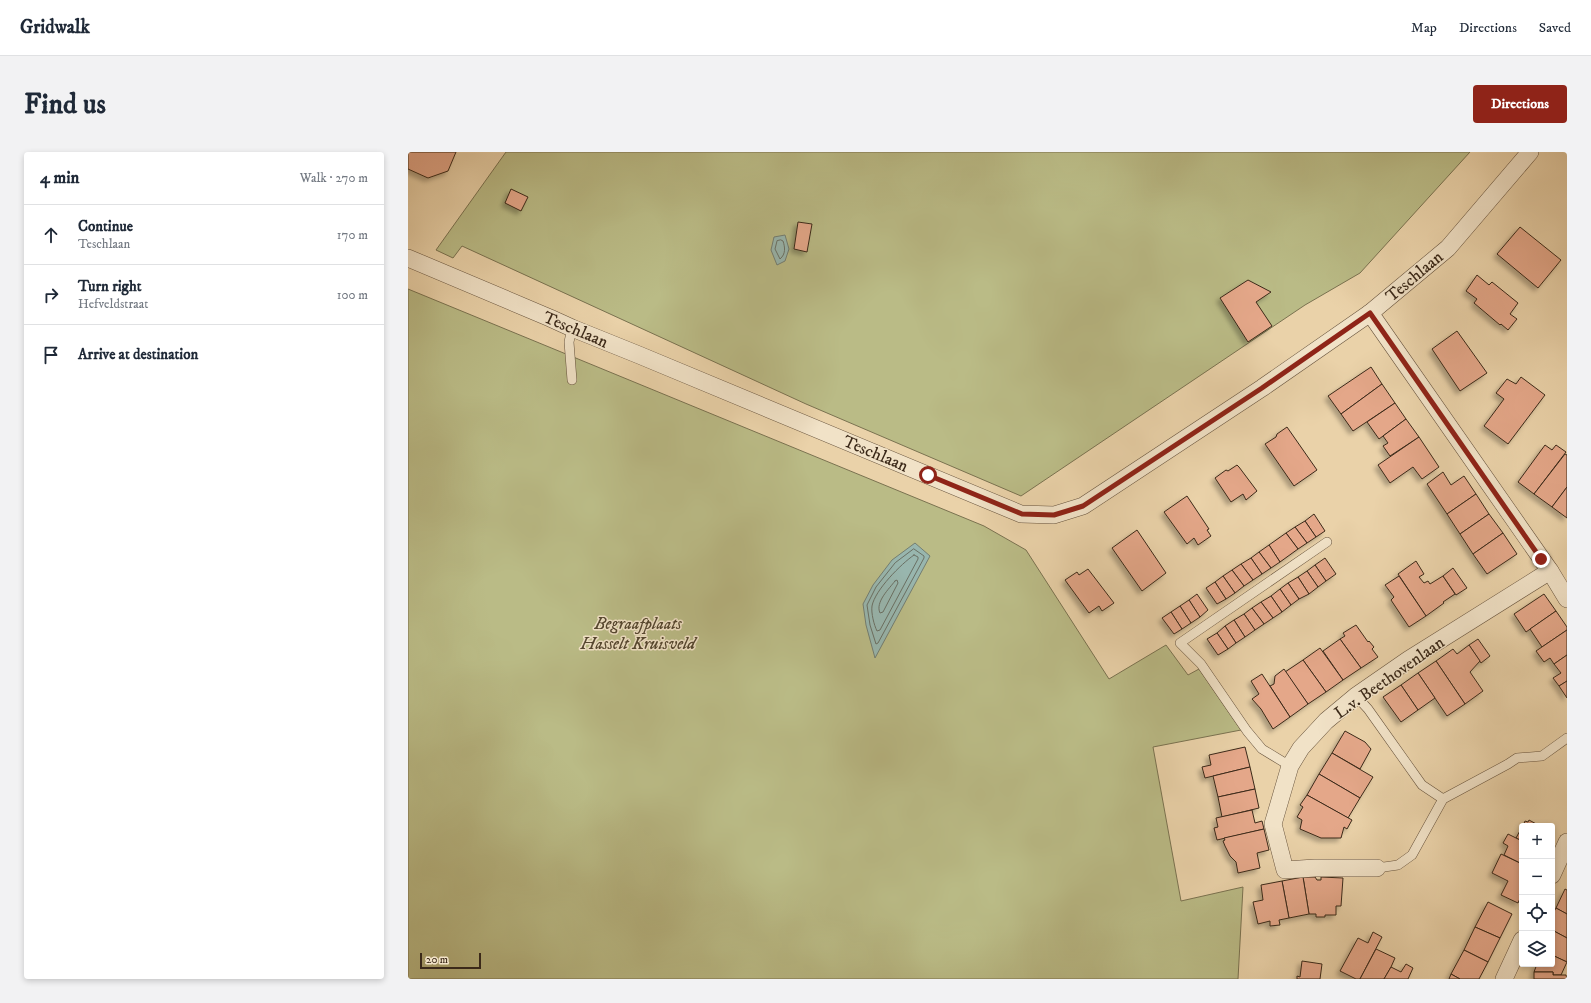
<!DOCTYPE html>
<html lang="en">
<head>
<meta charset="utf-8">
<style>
	body { margin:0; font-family:"IM FELL DW Pica",serif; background:#f2f2f3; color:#1f2937 }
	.controls { position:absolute; right:12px; bottom:12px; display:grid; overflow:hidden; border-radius:4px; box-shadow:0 2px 6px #0003 }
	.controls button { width:36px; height:36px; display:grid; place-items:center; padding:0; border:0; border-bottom:1px solid #e0e1e3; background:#fff; color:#1f2937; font:20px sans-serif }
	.scale { position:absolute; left:12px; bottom:10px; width:61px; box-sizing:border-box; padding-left:4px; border:2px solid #3b2919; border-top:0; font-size:11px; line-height:14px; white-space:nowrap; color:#3b2919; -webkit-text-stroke:3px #f1e2c7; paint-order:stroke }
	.stop { position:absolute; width:12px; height:12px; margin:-9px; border:3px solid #8f2418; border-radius:50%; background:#fff }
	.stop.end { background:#8f2418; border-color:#fff; box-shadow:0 1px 4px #0008 }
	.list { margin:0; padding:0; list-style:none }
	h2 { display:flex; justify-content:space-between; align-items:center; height:52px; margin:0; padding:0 16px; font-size:17px }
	h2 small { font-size:13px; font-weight:400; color:#747a83 }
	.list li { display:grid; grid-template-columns:26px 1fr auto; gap:12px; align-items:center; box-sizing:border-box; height:60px; padding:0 16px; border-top:1px solid #e0e1e3 }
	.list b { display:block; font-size:15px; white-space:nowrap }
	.list p { margin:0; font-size:13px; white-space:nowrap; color:#747a83 }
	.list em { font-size:13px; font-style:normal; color:#747a83 }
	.icon { flex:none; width:22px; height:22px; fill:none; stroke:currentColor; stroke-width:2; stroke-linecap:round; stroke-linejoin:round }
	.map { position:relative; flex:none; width:1159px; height:827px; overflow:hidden; border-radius:4px }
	header { display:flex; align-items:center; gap:24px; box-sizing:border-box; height:56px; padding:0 20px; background:#fff; border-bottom:1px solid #e0e1e3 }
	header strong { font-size:19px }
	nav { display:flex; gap:22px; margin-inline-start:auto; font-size:14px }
	.intro { display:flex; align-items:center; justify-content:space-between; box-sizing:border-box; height:96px; padding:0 24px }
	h1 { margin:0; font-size:28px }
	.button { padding:10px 18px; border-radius:4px; background:#8f2418; color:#fff; font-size:14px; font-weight:700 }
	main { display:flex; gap:24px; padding:0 24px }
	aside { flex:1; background:#fff; border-radius:4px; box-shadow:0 2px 6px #0003 }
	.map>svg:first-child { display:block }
	.green { fill:#babb86; stroke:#7a7250 }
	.water { fill:#98b6ae; stroke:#737e72 }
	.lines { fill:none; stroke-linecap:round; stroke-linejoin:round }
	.shore { stroke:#6a7064; stroke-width:1 }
	.building { fill:#e4a789; stroke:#3b2919; filter:url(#shadow) }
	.lane-casing { stroke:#67533d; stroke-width:10 }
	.street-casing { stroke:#67533d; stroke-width:18 }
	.lane { stroke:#f1e2c7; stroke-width:9 }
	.street { stroke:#f1e2c7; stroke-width:17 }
	.route { stroke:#8f2418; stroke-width:5 }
	.labels { text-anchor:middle; stroke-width:3; stroke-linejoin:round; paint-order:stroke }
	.street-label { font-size:17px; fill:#3b2919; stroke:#f1e2c7 }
	.park-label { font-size:17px; font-style:italic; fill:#54462f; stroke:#f1e2c7 }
</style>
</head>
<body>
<header>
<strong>Gridwalk</strong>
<nav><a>Map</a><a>Directions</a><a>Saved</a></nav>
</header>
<div class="intro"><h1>Find us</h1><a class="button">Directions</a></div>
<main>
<aside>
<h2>4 min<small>Walk · 270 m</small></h2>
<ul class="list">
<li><svg class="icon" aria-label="ahead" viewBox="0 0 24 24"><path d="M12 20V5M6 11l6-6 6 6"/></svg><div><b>Continue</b><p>Teschlaan</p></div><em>170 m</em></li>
<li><svg class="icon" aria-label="right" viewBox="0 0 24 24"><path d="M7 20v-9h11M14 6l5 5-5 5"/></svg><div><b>Turn right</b><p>Hefveldstraat</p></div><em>100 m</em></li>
<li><svg class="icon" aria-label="arrive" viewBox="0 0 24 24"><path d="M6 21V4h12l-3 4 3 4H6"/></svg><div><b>Arrive at destination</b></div></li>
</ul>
</aside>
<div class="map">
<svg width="1159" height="827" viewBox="0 0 1159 827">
	<defs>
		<filter id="shadow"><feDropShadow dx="-3.5" dy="3.5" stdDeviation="2" flood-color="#0004"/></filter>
	</defs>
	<rect width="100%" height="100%" fill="#ead2a9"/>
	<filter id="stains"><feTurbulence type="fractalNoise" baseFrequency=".005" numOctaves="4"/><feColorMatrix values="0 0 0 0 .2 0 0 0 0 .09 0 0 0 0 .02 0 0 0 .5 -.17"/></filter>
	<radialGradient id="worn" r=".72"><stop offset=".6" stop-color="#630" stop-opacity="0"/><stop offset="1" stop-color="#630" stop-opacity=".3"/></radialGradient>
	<g class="green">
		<path d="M 98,0 L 1062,0 L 952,121 L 897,153 L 613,344 L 398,252 L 54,94 L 45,106 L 28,98 Z"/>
		<path d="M 0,137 L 576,374 L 618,398 L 701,527 L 758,493 L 780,523 L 791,517 L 833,578 L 745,595 L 773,749 L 835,735 L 830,827 L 0,827 Z"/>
	</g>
	<g class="water">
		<path d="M 377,83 L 381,97 L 377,109 L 369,113 L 363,98 L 366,85 Z"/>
		<path d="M 507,391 L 522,404 L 467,506 L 458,473 L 455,452 L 465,433 L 484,408 Z"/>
	</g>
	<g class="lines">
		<g class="shore">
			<path d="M 373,88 L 375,89 C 377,95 378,102 372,107 L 367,97 L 369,89 Z"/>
			<path d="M 506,397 L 516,404 L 516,406 L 470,491 L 468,492 L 462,473 L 459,453 L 468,435 L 487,411 Z"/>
			<path d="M 506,403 L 510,405 L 510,407 L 472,478 L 469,479 C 466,473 463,461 464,454 C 467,438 493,412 506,403 Z"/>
			<path d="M 487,429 L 489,428 L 490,431 L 475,460 L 472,461 C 467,450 481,437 487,429 Z"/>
		</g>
	</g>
	<g class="building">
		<path d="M 0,0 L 48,0 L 40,19 L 20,26 L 0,17 Z"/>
		<path d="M 103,37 L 120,45 L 113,59 L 97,51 Z"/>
		<path d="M 390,70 L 404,72 L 399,100 L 386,97 Z"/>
		<path d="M 1112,75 L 1153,108 L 1130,136 L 1089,102 Z"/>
		<path d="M 1069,123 L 1081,133 L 1084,130 L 1110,151 L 1102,162 L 1109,167 L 1100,178 L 1093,172 L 1092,173 L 1066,151 L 1069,147 L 1058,139 Z"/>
		<path d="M 840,128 L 863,140 L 848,150 L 864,174 L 840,190 L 812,146 Z"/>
		<path d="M 1049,179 L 1079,221 L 1052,239 L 1024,197 Z"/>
		<path d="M 963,215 L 974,232 L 933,262 L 920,244 Z"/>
		<path d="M 1113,225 L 1137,243 L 1100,292 L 1076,274 L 1096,247 L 1088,241 L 1099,227 L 1108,232 Z"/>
		<path d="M 974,232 L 987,251 L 945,279 L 933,262 Z"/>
		<path d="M 987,251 L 998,267 L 971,287 L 959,270 Z"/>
		<path d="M 998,267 L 1011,285 L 982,304 L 975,294 L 980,291 L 975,284 Z"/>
		<path d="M 879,275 L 909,318 L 886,334 L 857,292 L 868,285 L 869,282 Z"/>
		<path d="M 1011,285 L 1031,315 L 1014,327 L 1005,315 L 982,331 L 970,313 Z"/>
		<path d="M 1137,293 L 1144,298 L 1148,293 L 1158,300 L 1126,342 L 1110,330 Z"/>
		<path d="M 1157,302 L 1159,303 L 1159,335 L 1144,355 L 1126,342 Z"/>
		<path d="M 829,313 L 831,315 L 849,339 L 838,348 L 835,342 L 823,350 L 807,326 L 818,318 L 820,319 Z"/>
		<path d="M 1035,320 L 1043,333 L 1056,324 L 1068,342 L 1039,362 L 1019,332 Z"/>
		<path d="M 1159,335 L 1159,366 L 1144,355 Z"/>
		<path d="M 1068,342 L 1081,362 L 1052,382 L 1039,362 Z"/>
		<path d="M 779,344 L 801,377 L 799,378 L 803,384 L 790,393 L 786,386 L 779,392 L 756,360 Z"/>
		<path d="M 906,362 L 917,379 L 908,385 L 897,369 Z"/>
		<path d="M 1081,362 L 1095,381 L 1065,402 L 1052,382 Z"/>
		<path d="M 897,369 L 908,385 L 899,391 L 887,375 Z"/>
		<path d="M 887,375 L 899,391 L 890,397 L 878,381 Z"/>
		<path d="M 729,378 L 758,421 L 734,439 L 704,396 Z"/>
		<path d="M 878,381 L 890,397 L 872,410 L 861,393 Z"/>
		<path d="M 1095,381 L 1109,402 L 1079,422 L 1065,402 Z"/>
		<path d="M 861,393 L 872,410 L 863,416 L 851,400 Z"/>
		<path d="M 851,400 L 863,416 L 854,422 L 843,406 Z"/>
		<path d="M 843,406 L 854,422 L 845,428 L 833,412 Z"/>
		<path d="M 917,406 L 928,422 L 918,429 L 907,413 Z"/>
		<path d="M 1008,409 L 1016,422 L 1011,425 L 1016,431 L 1020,429 L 1022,432 L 1035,424 L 1047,442 L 1035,450 L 1036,451 L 1018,464 L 990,422 Z"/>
		<path d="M 833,412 L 845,428 L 836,434 L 824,418 Z"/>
		<path d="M 907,413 L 918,429 L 910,435 L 899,419 Z"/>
		<path d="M 1045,416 L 1059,436 L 1048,443 L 1035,424 Z"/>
		<path d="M 680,417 L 706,451 L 694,459 L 691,454 L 681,461 L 657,428 L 669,420 L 671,423 Z"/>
		<path d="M 824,418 L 836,434 L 827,441 L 815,424 Z"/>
		<path d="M 899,419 L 910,435 L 901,442 L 890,425 Z"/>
		<path d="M 815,424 L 827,441 L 818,447 L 807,430 Z"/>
		<path d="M 991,424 L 1018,464 L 1001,475 L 983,448 L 986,445 L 977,433 Z"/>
		<path d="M 890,425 L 901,442 L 891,447 L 880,431 Z"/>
		<path d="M 807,430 L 818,447 L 809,452 L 798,436 Z"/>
		<path d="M 880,431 L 891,447 L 883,453 L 872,437 Z"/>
		<path d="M 872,437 L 883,453 L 874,460 L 863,444 Z"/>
		<path d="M 789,442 L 800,458 L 792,465 L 781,448 Z"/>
		<path d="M 1136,442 L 1148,459 L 1118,480 L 1106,462 Z"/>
		<path d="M 863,444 L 874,460 L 865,466 L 853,450 Z"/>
		<path d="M 781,448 L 792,465 L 783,471 L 772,454 Z"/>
		<path d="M 853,450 L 865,466 L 856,472 L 844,456 Z"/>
		<path d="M 772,454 L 783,471 L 774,477 L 763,460 Z"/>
		<path d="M 844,456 L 856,472 L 847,478 L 836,462 Z"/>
		<path d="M 1148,459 L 1159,475 L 1159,478 L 1134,495 L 1122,477 Z"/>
		<path d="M 763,460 L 774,477 L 766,482 L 754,466 Z"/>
		<path d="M 836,462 L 847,478 L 837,485 L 826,468 Z"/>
		<path d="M 826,468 L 837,485 L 828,491 L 817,474 Z"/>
		<path d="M 948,473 L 960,490 L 961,489 L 966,495 L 964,497 L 970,505 L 953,516 L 932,487 L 937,484 L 935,481 Z"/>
		<path d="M 817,474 L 828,491 L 820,497 L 809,481 Z"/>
		<path d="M 1159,478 L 1159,503 L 1146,512 L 1142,506 L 1136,510 L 1128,499 Z"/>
		<path d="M 809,481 L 820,497 L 810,503 L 799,487 Z"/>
		<path d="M 932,487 L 953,516 L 935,528 L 915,499 Z"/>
		<path d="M 1070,487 L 1082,504 L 1073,511 L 1061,493 Z"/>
		<path d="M 1061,493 L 1072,509 L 1062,520 L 1075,539 L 1057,552 L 1028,509 L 1045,497 L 1049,502 Z"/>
		<path d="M 912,496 L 935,528 L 918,540 L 895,508 Z"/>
		<path d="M 1159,503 L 1159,529 L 1151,534 L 1145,526 L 1153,521 L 1146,512 Z"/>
		<path d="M 895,508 L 918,540 L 900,552 L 877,520 Z"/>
		<path d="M 1028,509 L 1057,552 L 1039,564 L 1010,521 Z"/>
		<path d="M 876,517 L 900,552 L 882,565 L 862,534 L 866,532 L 867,524 Z"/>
		<path d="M 1010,521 L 1027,546 L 1010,558 L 993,533 Z"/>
		<path d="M 854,522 L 882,565 L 865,577 L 853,557 L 844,547 L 851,542 L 843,529 Z"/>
		<path d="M 1159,529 L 1159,546 L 1151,534 Z"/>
		<path d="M 993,533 L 1010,558 L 993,570 L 975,545 Z"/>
		<path d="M 937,579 L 957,590 L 963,597 L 952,617 L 924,601 Z"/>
		<path d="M 837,595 L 842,615 L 797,626 L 794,615 L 803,613 L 801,603 Z"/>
		<path d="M 924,601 L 965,625 L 952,646 L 911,622 Z"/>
		<path d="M 842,615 L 847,637 L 810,645 L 805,624 Z"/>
		<path d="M 911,622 L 952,646 L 940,666 L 899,643 Z"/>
		<path d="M 847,637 L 851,656 L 814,665 L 810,645 Z"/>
		<path d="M 899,643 L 944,668 L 939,677 L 936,675 L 933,686 L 913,686 L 892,677 L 894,668 L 889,665 L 895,655 L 892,653 Z"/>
		<path d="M 844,658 L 847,671 L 854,669 L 856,677 L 809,688 L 806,676 L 810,675 L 808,666 Z"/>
		<path d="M 1121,668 L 1132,674 L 1115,674 L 1117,669 L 1120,670 Z"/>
		<path d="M 1114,675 L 1114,689 L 1108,686 Z"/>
		<path d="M 856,677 L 861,698 L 849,701 L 852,716 L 830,721 L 828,710 L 822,704 L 817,694 L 815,689 L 817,688 L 816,686 Z"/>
		<path d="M 1100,682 L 1114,689 L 1114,712 L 1096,703 L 1100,694 L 1095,691 Z"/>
		<path d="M 1093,702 L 1114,712 L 1114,742 L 1110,751 L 1093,743 L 1100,729 L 1084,721 Z"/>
		<path d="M 895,725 L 907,725 L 909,728 L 913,728 L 913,725 L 935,726 L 933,754 L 928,754 L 928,763 L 917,763 L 917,765 L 908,765 L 908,762 L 901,762 Z"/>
		<path d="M 895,725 L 901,762 L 881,766 L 874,729 Z"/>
		<path d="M 874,729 L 881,766 L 871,768 L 872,773 L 862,774 L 862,769 L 850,772 L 845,750 L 855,748 L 853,733 Z"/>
		<path d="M 1157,737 L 1159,738 L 1159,762 L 1148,756 Z"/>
		<path d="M 1080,750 L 1104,762 L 1092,786 L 1067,775 Z"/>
		<path d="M 1148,756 L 1159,762 L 1159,786 L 1144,778 L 1144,763 Z"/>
		<path d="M 1067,775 L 1092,786 L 1080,810 L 1056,798 Z"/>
		<path d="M 1146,779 L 1159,786 L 1159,810 L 1144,803 L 1144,784 Z"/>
		<path d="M 965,780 L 974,785 L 952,827 L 948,827 L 932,819 L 950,786 L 960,791 Z"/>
		<path d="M 968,797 L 987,806 L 983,815 L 976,827 L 952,827 Z"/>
		<path d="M 1056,798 L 1080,810 L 1071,827 L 1052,827 L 1043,822 Z"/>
		<path d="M 1144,803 L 1159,810 L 1153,823 L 1145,823 L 1145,820 L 1126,820 L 1129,812 L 1144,812 Z"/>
		<path d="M 894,809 L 914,812 L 912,827 L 889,827 L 889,824 L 892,825 Z"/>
		<path d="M 998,812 L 1005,816 L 1000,827 L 976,827 L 983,815 L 993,820 Z"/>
		<path d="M 1126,820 L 1145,820 L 1145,823 L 1158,823 L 1159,827 L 1126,827 Z"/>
		<path d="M 1043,822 L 1052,827 L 1041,827 Z"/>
	</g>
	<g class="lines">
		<defs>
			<g id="lane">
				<path d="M 164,176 L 161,190 L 164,228"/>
				<path d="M 948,544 L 960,557 L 1014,633 L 1035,647"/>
				<path d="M 882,614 L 854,597 L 839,579 L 793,512 L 772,491 L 919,390"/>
				<path d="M 969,716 L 990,713 L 1004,703 L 1035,647 L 1100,612 L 1109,606 L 1134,604 L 1159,586"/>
			</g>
			<g id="street">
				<path d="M 0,106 L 142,166 L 164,176 L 231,203 L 613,362 L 646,363 L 675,354 L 854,236 L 962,161 L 1040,96 L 1122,0"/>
				<path d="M 962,161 L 1142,419 L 1159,447"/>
				<path d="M 969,716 L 907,716 L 877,718 L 865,672 L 882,614 L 893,596 L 918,569 L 948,544 L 1000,508 L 1142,419"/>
				<path d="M 1144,723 L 1159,690"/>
				<path d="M 1096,827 L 1114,788"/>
			</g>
		</defs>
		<use href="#lane" class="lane-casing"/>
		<use href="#street" class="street-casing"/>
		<use href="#lane" class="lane"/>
		<use href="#street" class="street"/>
	</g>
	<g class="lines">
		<path class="route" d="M 520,323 L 614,362 L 646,363 L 675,354 L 854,236 L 962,161 L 1133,407"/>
	</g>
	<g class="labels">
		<g class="street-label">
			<text transform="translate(1006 124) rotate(-40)" y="6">Teschlaan</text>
			<text transform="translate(168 177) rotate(23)" y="6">Teschlaan</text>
			<text transform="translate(468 301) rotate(23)" y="6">Teschlaan</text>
			<text transform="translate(981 525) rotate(-35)" y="6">L.v. Beethovenlaan</text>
		</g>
		<g class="park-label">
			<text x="230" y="477">Begraafplaats<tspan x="230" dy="20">Hasselt Kruisveld</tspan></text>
		</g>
	</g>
	<rect width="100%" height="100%" filter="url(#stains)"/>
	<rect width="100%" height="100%" fill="url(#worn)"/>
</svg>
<div class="controls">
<button>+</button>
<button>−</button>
<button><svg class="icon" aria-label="locate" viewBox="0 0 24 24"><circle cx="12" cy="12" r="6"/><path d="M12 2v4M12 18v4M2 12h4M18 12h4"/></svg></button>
<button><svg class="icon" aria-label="layers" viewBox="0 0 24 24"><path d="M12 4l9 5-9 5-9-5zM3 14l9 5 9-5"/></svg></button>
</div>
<div class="scale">20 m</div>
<div class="stop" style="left:520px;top:323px"></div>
<div class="stop end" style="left:1133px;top:407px"></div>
</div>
</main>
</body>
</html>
